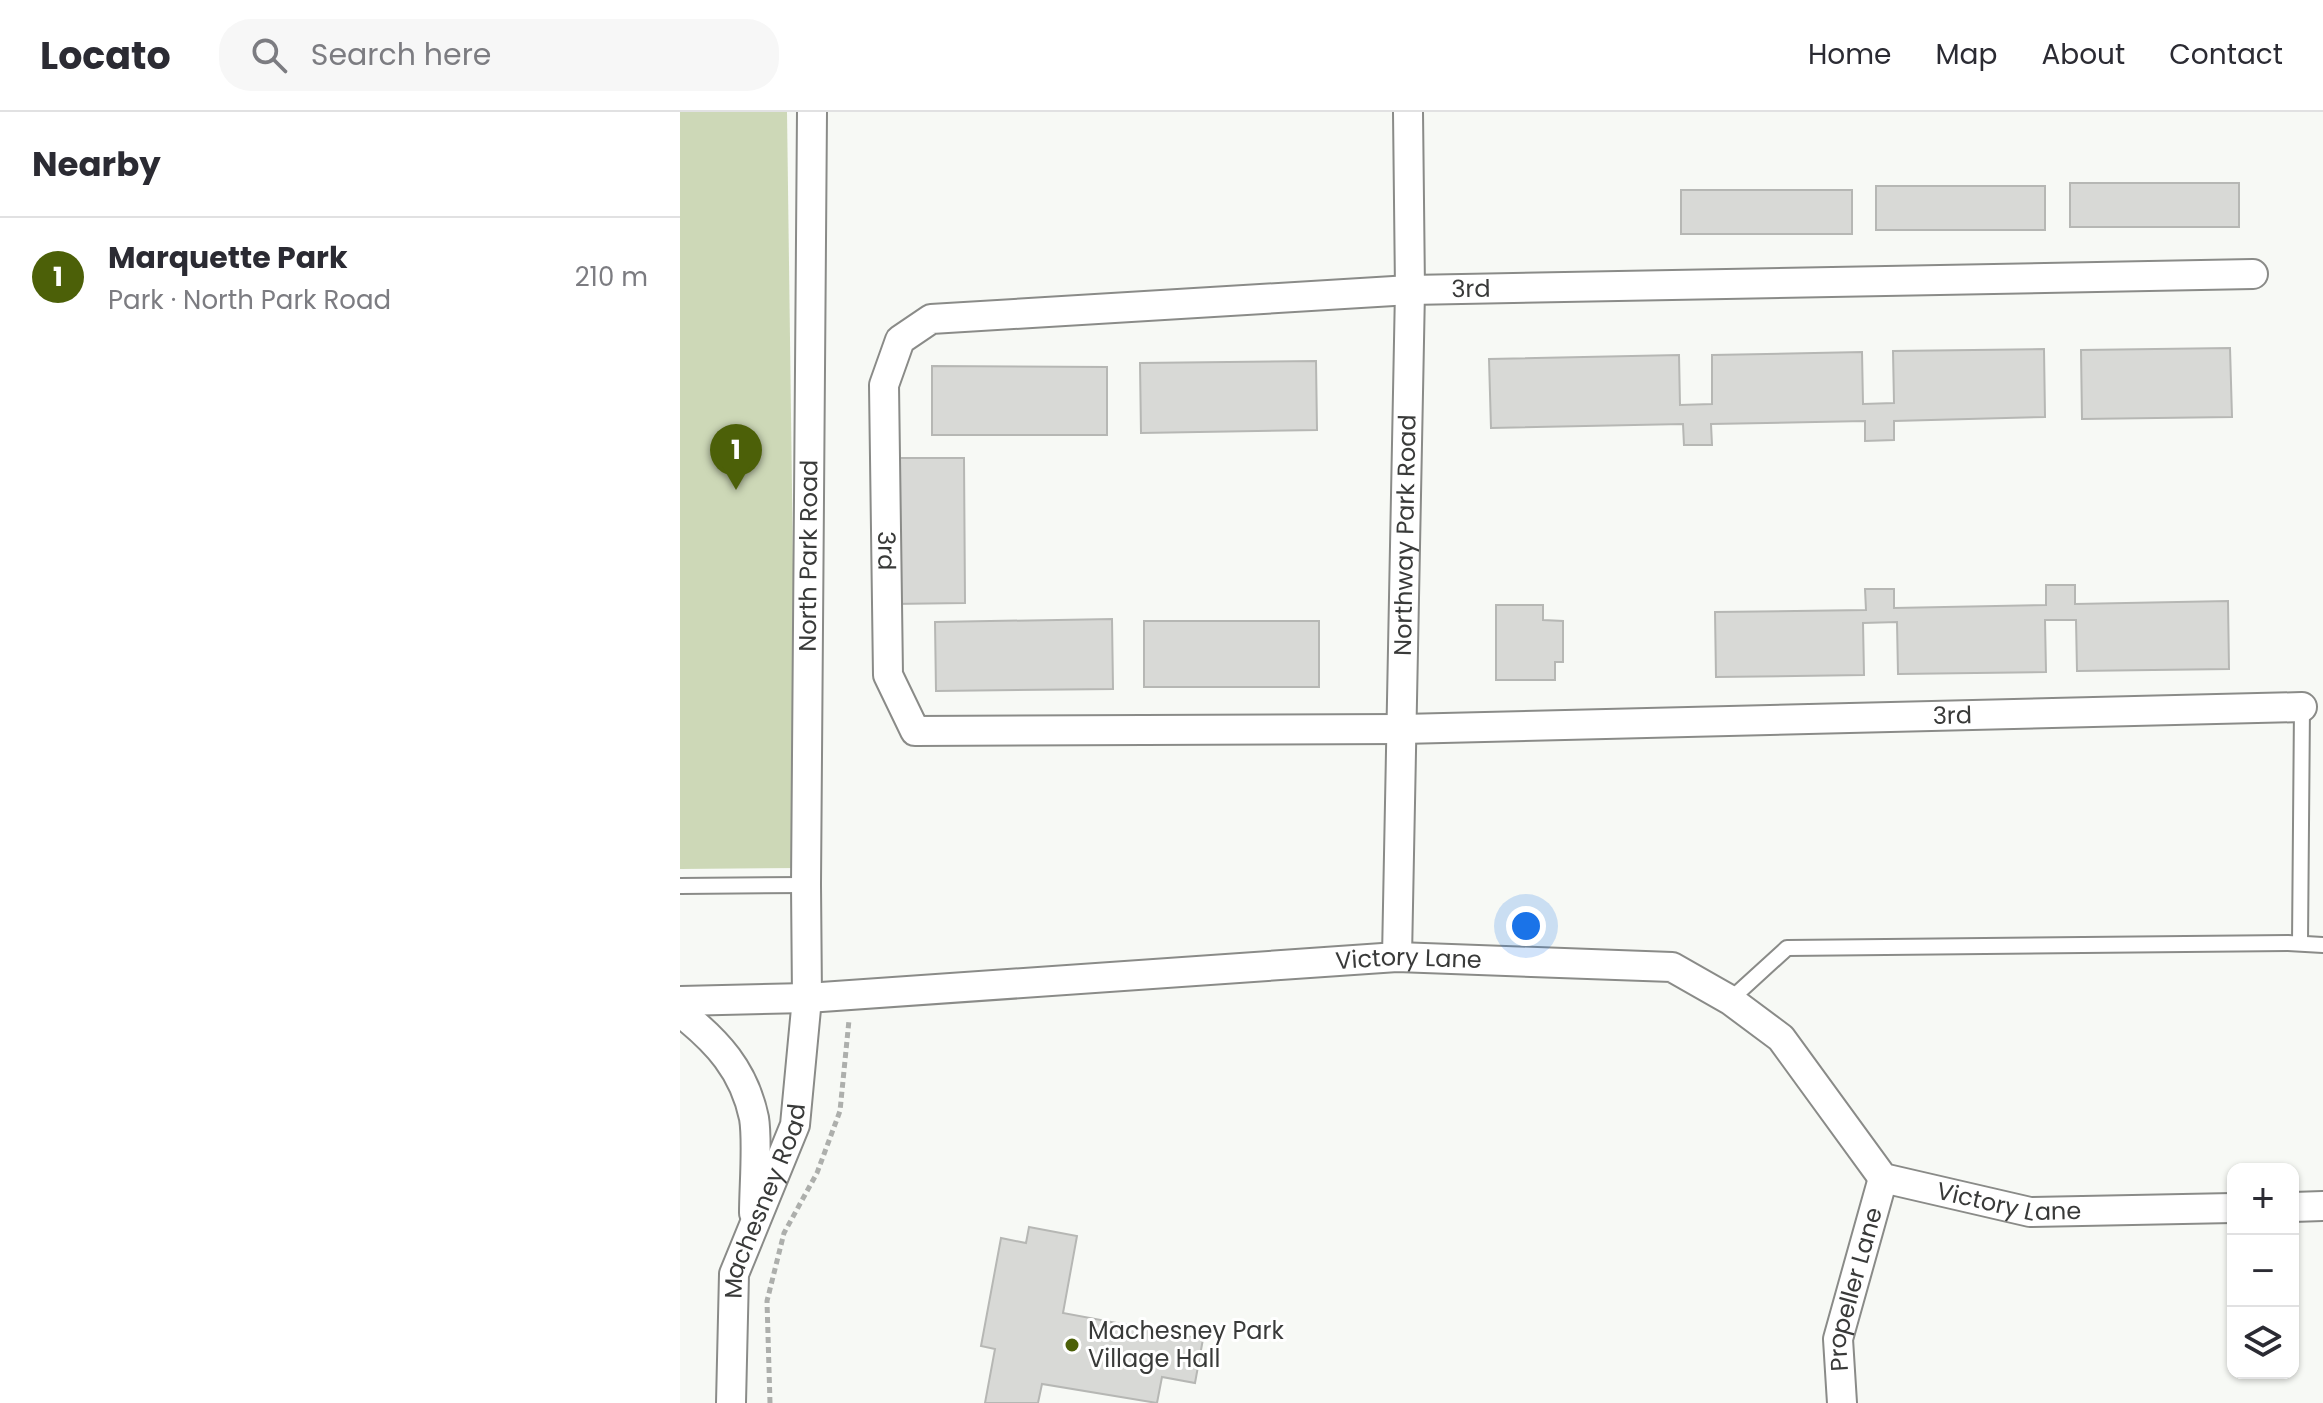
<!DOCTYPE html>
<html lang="en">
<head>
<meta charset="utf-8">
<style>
	body { margin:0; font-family:Poppins,sans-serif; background:#f7f7f7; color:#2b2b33 }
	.controls { position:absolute; right:24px; bottom:24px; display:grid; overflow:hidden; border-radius:16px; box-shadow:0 2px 6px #0004 }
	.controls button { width:72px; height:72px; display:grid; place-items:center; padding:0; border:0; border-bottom:2px solid #e1e1e2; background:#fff; color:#2b2b33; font:40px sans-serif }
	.you { position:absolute; left:846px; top:814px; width:28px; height:28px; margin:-20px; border:6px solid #fff; border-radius:50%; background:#1a73e8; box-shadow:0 0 0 12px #1a73e833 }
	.badge { display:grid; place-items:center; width:52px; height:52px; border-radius:50%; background:#4c6008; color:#fff; font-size:26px; font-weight:700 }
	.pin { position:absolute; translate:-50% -66px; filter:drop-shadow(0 2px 4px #0008) }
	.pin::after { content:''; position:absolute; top:42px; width:28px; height:24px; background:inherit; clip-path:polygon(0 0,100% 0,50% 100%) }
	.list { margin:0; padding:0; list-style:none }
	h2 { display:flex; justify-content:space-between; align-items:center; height:104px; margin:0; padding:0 32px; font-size:34px }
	h2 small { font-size:26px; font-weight:400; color:#7c7c81 }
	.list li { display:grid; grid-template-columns:52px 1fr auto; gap:24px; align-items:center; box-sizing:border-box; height:120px; padding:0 32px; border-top:2px solid #e1e1e2 }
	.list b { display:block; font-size:30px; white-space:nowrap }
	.list p { margin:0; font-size:26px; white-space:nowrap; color:#7c7c81 }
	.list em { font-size:26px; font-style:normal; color:#7c7c81 }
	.icon { flex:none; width:44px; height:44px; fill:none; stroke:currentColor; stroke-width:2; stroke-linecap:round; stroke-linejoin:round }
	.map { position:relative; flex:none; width:1643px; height:1291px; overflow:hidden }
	header { display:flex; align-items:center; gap:48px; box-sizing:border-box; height:112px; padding:0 40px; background:#fff; border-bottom:2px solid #e1e1e2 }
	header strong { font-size:38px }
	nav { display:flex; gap:44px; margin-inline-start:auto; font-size:28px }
	.search { width:560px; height:72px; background:#f7f7f7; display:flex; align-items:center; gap:20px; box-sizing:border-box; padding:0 28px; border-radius:32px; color:#7c7c81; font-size:30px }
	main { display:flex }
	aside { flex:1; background:#fff }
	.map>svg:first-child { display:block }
	.green { fill:#cdd8b7 }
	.building { fill:#d8d9d6; stroke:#b6b7b4; stroke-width:2 }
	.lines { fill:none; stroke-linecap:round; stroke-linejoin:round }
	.lane-casing { stroke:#8a8b88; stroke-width:18 }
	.street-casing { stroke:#8a8b88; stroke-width:32 }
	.path { stroke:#adafac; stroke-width:5; stroke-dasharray:6 4; stroke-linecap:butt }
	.lane { stroke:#fff; stroke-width:14 }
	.street { stroke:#fff; stroke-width:28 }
	.poi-dot { fill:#4c6008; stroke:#fff; stroke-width:3 }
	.labels { text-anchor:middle; stroke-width:6; stroke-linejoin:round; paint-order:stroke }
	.street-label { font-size:24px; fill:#393a39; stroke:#fff }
	.poi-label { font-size:24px; fill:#393a39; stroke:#fff; text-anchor:start }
</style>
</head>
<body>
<header>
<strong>Locato</strong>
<div class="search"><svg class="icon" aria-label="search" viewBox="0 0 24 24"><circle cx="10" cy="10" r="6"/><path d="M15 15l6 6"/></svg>Search here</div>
<nav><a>Home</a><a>Map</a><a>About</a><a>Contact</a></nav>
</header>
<main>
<aside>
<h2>Nearby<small></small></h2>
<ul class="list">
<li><span class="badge">1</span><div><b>Marquette Park</b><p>Park · North Park Road</p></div><em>210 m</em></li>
</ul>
</aside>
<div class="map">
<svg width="1643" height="1291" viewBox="0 0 1643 1291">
	<rect width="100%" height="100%" fill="#f7f9f5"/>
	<path class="green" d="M 0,0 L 107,0 L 117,756 L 0,757 Z"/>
	<g class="building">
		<rect x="1390" y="71" width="169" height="44"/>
		<rect x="1196" y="74" width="169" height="44"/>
		<rect x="1001" y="78" width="171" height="44"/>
		<path d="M 1550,236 L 1552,305 L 1402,307 L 1401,238 Z"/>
		<path d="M 1364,237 L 1365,305 L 1214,309 L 1214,328 L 1185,329 L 1185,309 L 1031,312 L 1032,333 L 1004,333 L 1003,312 L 811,316 L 809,247 L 999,243 L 1000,293 L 1032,292 L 1032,243 L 1182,240 L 1183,292 L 1214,291 L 1213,239 Z"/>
		<path d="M 636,249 L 637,318 L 461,321 L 460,251 Z"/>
		<path d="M 252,254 L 427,255 L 427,323 L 252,323 Z"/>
		<path d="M 212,346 L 284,346 L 285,491 L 212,492 Z"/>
		<path d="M 1366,473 L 1395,473 L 1395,492 L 1548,489 L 1549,557 L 1397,559 L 1396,508 L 1365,508 L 1366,560 L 1218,562 L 1217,510 L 1183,511 L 1184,563 L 1036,565 L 1035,500 L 1186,498 L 1185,477 L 1214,477 L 1214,496 L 1366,493 Z"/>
		<path d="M 816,493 L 863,493 L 863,508 L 883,509 L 883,550 L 875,550 L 875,568 L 816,568 Z"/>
		<path d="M 432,507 L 433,577 L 256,579 L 255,510 Z"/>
		<rect x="464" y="509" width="175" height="66"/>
		<path d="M 349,1115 L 397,1124 L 383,1201 L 523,1227 L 515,1271 L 482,1265 L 477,1291 L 362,1272 L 358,1291 L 305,1291 L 315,1237 L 301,1234 L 321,1126 L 346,1131 Z"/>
	</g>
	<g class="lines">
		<defs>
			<g id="lane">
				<path d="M 0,774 L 126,773"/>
				<path d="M 1620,831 L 1622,595"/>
				<path d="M 1050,888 L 1107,836 L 1608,831 L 1643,833"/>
			</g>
			<g id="street">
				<path id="s1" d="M 1573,162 L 730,178 L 251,207 L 220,228 L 204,273 L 208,563 L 235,619 L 722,617 L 1622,595"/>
				<path id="s2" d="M 717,845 L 730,178 L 728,0"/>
				<path id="s3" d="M 0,889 L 127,886 L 717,845 L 992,855 L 1050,888 L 1101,926 L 1203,1066 L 1350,1100 L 1553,1096"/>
				<path d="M 0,900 C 37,929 64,958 74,1006 C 78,1030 74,1075 74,1101"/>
				<path d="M 1613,1095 L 1643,1094"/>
				<path id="s4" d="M 51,1291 L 54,1162 L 115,1013 L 127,886 L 126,773 L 132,0"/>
				<path id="s5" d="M 1162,1291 L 1158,1227 L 1203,1066"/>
			</g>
		</defs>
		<use href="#lane" class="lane-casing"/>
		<use href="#street" class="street-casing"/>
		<path class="path" d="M 90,1291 L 87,1189 L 104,1121 L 137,1061 L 160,999 L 169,908"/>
		<use href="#lane" class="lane"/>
		<use href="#street" class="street"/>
	</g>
	<circle class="poi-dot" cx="392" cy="1233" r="8"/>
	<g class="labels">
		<g class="street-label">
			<text transform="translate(791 177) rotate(-1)" y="8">3rd</text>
			<text dy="8" stroke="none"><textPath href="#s2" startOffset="422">Northway Park Road</textPath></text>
			<text dy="8" stroke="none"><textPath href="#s1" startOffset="1574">3rd</textPath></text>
			<text dy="8" stroke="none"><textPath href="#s4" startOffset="860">North Park Road</textPath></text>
			<text dy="8" stroke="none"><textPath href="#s1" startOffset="2798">3rd</textPath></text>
			<text dy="8" stroke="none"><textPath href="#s3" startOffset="730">Victory Lane</textPath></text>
			<text dy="8" stroke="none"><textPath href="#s3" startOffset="1426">Victory Lane</textPath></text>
			<text dy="8" stroke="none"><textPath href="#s4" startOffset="208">Machesney Road</textPath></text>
			<text dy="8" stroke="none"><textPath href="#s5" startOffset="116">Propeller Lane</textPath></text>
		</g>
		<g class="poi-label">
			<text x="408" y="1227">Machesney Park<tspan x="408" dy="28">Village Hall</tspan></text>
		</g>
	</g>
</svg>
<div class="controls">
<button>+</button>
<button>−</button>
<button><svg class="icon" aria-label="layers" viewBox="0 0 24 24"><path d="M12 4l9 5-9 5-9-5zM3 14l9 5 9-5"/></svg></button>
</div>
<div class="you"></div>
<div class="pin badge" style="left:56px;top:378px">1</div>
</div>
</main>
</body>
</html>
